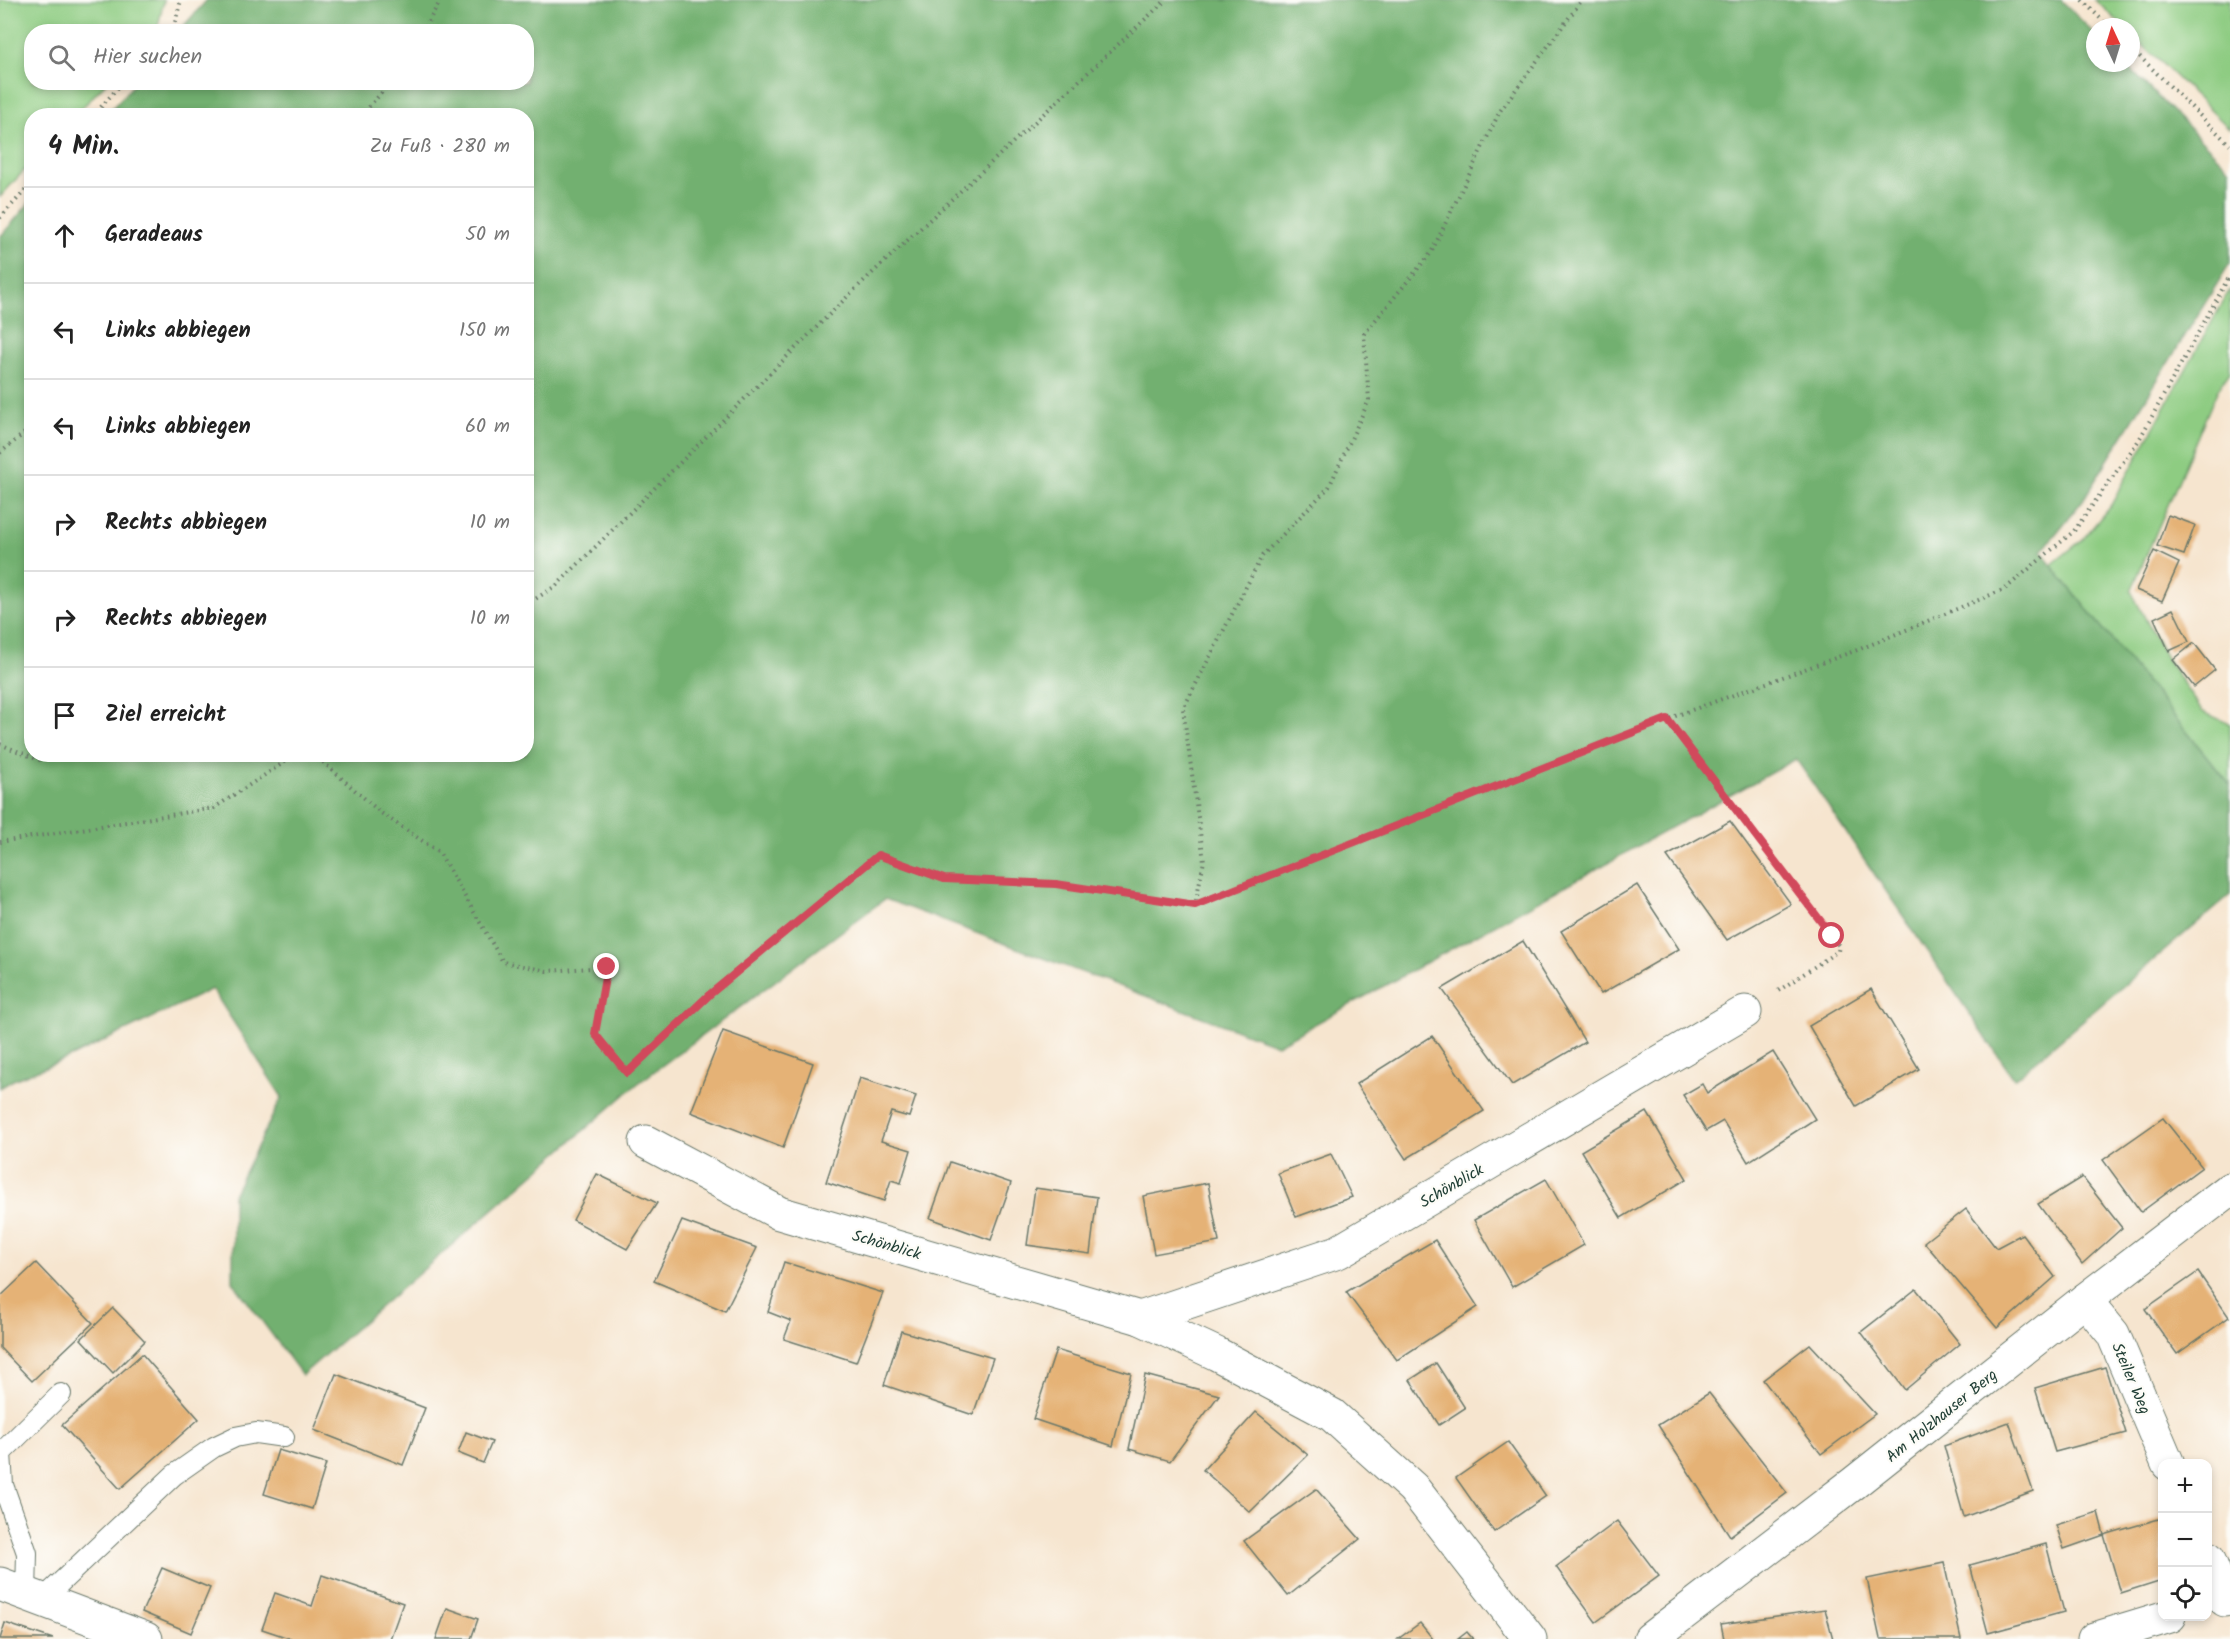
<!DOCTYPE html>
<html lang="de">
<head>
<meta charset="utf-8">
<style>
	body { margin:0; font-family:Kalam,sans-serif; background:#f2f2f2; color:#222 }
	.controls { position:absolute; right:18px; bottom:18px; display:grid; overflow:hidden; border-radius:12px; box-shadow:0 3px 9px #0003 }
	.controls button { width:54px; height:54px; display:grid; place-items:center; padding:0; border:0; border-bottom:2px solid #e0e0e0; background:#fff; color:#222; font:30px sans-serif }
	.compass { position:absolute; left:2086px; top:18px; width:54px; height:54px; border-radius:50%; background:#fff; box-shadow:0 3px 9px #0003; rotate:356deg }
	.stop { position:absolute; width:18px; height:18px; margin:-14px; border:4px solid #d1495b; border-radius:50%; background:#fff }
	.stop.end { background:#d1495b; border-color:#fff; box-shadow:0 2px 6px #0008 }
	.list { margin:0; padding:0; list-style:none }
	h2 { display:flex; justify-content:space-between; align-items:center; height:78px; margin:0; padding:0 24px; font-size:26px }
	h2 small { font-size:20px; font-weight:400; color:#767676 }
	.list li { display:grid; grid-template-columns:39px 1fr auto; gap:18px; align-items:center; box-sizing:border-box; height:96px; padding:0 24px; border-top:2px solid #e0e0e0 }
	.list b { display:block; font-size:22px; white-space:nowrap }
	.list em { font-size:20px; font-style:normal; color:#767676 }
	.icon { flex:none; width:33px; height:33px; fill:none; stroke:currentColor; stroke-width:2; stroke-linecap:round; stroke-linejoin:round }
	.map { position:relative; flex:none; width:2230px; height:1639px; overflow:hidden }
	.search { position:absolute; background:#fff; box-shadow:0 3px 9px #0003; left:24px; top:24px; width:510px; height:66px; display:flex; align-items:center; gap:15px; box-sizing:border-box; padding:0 21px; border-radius:24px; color:#767676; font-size:22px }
	.panel { position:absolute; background:#fff; box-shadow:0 3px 9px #0003; left:24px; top:108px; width:510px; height:654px; border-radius:24px }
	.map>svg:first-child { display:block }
	.green { fill:#8ecc82; stroke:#56845b; stroke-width:1.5 }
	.forest { fill:#72b070; stroke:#487652; stroke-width:1.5 }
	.building { fill:#e5b276 }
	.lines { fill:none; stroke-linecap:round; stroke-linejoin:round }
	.lane-casing { stroke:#6a786a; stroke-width:22 }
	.street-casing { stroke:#6a786a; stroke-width:35 }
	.path { stroke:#6a786a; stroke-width:4; stroke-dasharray:1.5 4.5; stroke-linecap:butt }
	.lane { stroke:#fff; stroke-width:20 }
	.street { stroke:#fff; stroke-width:33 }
	.route { stroke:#d1495b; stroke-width:8 }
	.labels { text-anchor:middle; stroke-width:4.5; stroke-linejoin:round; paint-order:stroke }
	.street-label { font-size:16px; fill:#1f3d34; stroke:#fdfcf7 }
</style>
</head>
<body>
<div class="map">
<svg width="2230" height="1639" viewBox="0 0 2230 1639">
	<rect width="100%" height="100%" fill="#fdfcf7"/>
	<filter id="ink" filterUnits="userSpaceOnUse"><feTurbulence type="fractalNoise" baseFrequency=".0167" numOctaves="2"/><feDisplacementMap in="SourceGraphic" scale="12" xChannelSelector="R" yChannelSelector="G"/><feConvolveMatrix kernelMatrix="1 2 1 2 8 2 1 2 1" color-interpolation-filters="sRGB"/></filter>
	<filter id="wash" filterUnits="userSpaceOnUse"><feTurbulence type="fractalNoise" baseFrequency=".008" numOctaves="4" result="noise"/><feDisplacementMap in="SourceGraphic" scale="24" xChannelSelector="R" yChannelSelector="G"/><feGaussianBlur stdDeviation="1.35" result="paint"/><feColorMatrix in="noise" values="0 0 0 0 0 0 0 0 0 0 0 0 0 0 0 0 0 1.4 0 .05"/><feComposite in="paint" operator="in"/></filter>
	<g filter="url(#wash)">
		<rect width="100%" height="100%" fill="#f6e5cf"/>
		<g class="green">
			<path d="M 0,0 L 164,0 L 158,26 L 153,31 L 32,32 L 32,82 L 106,83 L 75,115 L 32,116 L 31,163 L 0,197 Z"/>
			<path d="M 2095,0 L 2230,0 L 2230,129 L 2131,34 L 2131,27 L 2124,27 Z"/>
			<path d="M 2230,289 L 2230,372 L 2218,389 L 2131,591 L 2167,660 L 2203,712 L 2230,724 L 2230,785 L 2051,565 L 2083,539 L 2111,505 Z"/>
		</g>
		<path class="forest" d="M 207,0 L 2061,0 L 2095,34 L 2095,63 L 2124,63 L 2230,169 L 2230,263 L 2083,500 L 2042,551 L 2051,565 L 2230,785 L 2230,895 L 2014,1079 L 1796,759 L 1277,1045 L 885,899 L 636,1085 L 302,1375 L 233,1282 L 233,1195 L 282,1097 L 212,989 L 73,1056 L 13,1080 L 0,1088 L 0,237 L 31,201 L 32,754 L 526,754 L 526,116 L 106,115 L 135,83 L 526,82 L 526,32 L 179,31 Z"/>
		<g id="blocks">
			<g class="building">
				<path d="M 2168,515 L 2195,525 L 2184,555 L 2157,546 Z"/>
				<path d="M 2154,551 L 2179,563 L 2162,601 L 2136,590 Z"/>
				<path d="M 2173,609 L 2189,642 L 2169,651 L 2154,618 Z"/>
				<path d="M 2194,643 L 2215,670 L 2194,687 L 2173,660 Z"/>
				<path d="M 1730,821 L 1791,904 L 1727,940 L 1667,856 Z"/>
				<path d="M 1637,885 L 1679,949 L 1601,994 L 1561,931 Z"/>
				<path d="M 1523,941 L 1585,1042 L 1512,1085 L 1442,989 Z"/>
				<path d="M 1871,989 L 1919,1069 L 1856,1106 L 1809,1026 Z"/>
				<path d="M 723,1031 L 813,1063 L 783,1148 L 691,1112 Z"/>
				<path d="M 1432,1036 L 1484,1111 L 1406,1159 L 1356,1084 Z"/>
				<path d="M 1773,1052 L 1815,1119 L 1748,1162 L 1723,1121 L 1706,1131 L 1683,1095 L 1702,1084 L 1707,1093 Z"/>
				<path d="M 860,1078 L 916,1096 L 909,1117 L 891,1112 L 881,1141 L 911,1150 L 901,1183 L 891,1180 L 884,1201 L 826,1182 Z"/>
				<path d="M 1647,1112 L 1687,1179 L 1621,1218 L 1581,1151 Z"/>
				<path d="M 2163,1118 L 2202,1167 L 2141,1212 L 2103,1160 Z"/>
				<path d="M 1331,1154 L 1352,1197 L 1296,1217 L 1278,1173 Z"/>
				<path d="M 950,1162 L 1011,1183 L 991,1240 L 930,1218 Z"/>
				<path d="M 597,1174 L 657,1203 L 627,1249 L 573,1220 Z"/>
				<path d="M 2082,1177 L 2122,1228 L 2082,1264 L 2038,1204 Z"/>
				<path d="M 1546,1179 L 1584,1245 L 1512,1287 L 1474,1220 Z"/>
				<path d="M 1208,1183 L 1219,1242 L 1154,1254 L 1143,1196 Z"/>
				<path d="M 1035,1188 L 1097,1197 L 1090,1254 L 1027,1245 Z"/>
				<path d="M 1966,1209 L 1996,1248 L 2022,1234 L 2055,1277 L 1997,1328 L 1924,1242 Z"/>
				<path d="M 682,1221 L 757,1248 L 725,1311 L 654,1281 Z"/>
				<path d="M 1435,1240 L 1478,1307 L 1397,1360 L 1346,1292 Z"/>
				<path d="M 784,1262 L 883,1293 L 856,1362 L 784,1339 L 791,1321 L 768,1312 Z"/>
				<path d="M 36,1263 L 93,1323 L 32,1381 L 0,1348 L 0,1297 Z"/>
				<path d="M 2198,1272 L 2229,1317 L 2177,1354 L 2145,1309 Z"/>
				<path d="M 1916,1289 L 1960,1344 L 1905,1390 L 1861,1332 Z"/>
				<path d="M 113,1308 L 145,1341 L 113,1373 L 81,1339 Z"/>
				<path d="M 901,1331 L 993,1358 L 973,1415 L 884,1385 Z"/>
				<path d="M 1810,1344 L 1875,1414 L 1821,1454 L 1763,1380 Z"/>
				<path d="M 1056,1350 L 1131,1373 L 1113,1446 L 1033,1419 Z"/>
				<path d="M 142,1354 L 199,1419 L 120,1489 L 62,1425 Z"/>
				<path d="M 1436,1363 L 1465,1408 L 1439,1425 L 1410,1380 Z"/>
				<path d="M 2105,1367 L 2126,1433 L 2055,1452 L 2035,1388 Z"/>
				<path d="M 336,1374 L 425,1408 L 403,1465 L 314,1430 Z"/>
				<path d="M 1145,1375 L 1219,1395 L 1170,1461 L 1129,1449 Z"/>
				<path d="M 1709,1393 L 1787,1493 L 1730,1536 L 1658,1425 Z"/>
				<path d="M 1256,1412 L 1308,1455 L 1250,1512 L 1203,1470 Z"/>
				<path d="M 2009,1422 L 2033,1491 L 1964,1517 L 1944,1446 Z"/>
				<path d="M 466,1432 L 492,1442 L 483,1463 L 458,1453 Z"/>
				<path d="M 1508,1442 L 1546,1496 L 1494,1532 L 1456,1478 Z"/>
				<path d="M 278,1450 L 326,1464 L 312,1509 L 264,1494 Z"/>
				<path d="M 1316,1489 L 1360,1539 L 1288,1596 L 1244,1541 Z"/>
				<path d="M 2098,1512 L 2104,1535 L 2064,1549 L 2056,1525 Z"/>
				<path d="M 2162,1518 L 2162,1580 L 2121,1593 L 2104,1535 Z"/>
				<path d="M 1617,1521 L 1659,1576 L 1596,1622 L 1556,1567 Z"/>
				<path d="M 2046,1544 L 2064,1612 L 1988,1633 L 1970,1565 Z"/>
				<path d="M 1944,1563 L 1961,1639 L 1880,1639 L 1867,1579 Z"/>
				<path d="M 162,1568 L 210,1588 L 191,1633 L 142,1612 Z"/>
				<path d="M 322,1575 L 403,1603 L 390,1639 L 292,1639 L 262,1629 L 275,1593 L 312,1606 Z"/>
				<path d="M 447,1608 L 478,1619 L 471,1639 L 436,1639 Z"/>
				<path d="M 1825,1609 L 1833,1639 L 1724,1639 L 1721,1624 Z"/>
				<path d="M 5,1623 L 53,1639 L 0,1639 Z"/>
				<path d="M 1420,1623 L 1433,1639 L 1398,1639 Z"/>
				<path d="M 1467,1632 L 1473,1639 L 1458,1639 Z"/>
			</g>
		</g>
	</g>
	<g filter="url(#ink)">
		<use href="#blocks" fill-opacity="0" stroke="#6a786a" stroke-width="1.5"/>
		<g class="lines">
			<defs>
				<g id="lane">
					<path d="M 26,1594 L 27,1553 L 3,1485 L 1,1453 L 61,1394"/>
					<path d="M 42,1600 L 174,1475 L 214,1447 L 235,1437 L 256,1433 L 284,1437"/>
				</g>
				<g id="street">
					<path d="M 646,1142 L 779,1213 L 1140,1318 L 1217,1354 L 1332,1415 L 1413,1488 L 1530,1639"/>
					<path d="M 2085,1300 L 2113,1334 L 2168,1464"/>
					<path d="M 1140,1318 L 1338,1252 L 1745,1012"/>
					<path d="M 2208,1558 L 2225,1600"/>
					<path d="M 0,1584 L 146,1639"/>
					<path d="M 1650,1639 L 1854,1483 L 2085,1300 L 2230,1189"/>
					<path d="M 2094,1639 L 2170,1616"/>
				</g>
			</defs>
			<use href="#lane" class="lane-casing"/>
			<use href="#street" class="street-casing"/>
			<g class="path">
				<path d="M 2082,0 L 2109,27"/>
				<path d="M 169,32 L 174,26 L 181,0"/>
				<path d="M 422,32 L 441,0"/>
				<path d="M 2131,48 L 2230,145"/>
				<path d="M 93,116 L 123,82"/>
				<path d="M 361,116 L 391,82"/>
				<path d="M 0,218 L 32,183"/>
				<path d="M 0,453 L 32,427"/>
				<path d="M 526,605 L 557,585 L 853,291 L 1166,0"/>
				<path d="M 1667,719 L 1839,946 L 1838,951 L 1775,993"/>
				<path d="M 0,744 L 39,760 L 86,754"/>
				<path d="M 314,754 L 381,813 L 439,852 L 503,962 L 547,971 L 607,967 L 595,1034 L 627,1073 L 709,995 L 878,855 L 944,879 L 1056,884 L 1195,905 L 1204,861 L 1183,709 L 1262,556 L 1329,487 L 1369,400 L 1364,334 L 1431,253 L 1500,111 L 1582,0"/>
				<path d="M 0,842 L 214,808 L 297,754"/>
				<path d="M 1195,905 L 1667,719 L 1860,649 L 2005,589 L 2074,531 L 2139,440 L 2230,275"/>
			</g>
			<use href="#lane" class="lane"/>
			<use href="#street" class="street"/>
		</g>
	</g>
	<g class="lines" filter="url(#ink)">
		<path class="route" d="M 607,967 L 595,1034 L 627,1073 L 709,995 L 878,855 L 944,879 L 1056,884 L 1195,905 L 1667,719 L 1832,936"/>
	</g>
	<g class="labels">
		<g class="street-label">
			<text transform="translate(1451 1185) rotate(-30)" y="6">Schönblick</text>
			<text transform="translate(887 1244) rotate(16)" y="6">Schönblick</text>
			<text transform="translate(2132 1378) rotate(67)" y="6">Steiler Weg</text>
			<text transform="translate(1941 1415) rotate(-39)" y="6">Am Holzhauser Berg</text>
		</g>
	</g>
</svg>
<div class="controls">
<button>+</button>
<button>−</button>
<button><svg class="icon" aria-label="locate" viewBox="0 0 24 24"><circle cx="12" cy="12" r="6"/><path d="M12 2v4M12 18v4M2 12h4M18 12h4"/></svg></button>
</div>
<svg class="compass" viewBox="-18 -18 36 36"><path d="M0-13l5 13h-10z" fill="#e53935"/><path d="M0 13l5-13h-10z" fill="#767676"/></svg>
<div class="stop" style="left:1832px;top:936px"></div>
<div class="stop end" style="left:607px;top:967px"></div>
<div class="search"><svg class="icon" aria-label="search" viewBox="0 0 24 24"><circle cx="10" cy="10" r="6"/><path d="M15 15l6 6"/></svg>Hier suchen</div>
<section class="panel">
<h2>4 Min.<small>Zu Fuß · 280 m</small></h2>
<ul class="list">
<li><svg class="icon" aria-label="ahead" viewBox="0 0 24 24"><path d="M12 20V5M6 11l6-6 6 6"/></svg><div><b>Geradeaus</b></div><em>50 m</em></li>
<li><svg class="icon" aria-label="left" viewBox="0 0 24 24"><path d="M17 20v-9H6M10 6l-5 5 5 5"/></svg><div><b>Links abbiegen</b></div><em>150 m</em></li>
<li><svg class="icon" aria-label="left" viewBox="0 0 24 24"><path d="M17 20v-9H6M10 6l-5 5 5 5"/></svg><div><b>Links abbiegen</b></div><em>60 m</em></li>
<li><svg class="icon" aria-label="right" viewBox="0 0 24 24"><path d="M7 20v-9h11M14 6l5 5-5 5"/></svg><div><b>Rechts abbiegen</b></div><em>10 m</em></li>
<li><svg class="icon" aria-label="right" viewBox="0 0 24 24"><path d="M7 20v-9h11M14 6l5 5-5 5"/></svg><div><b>Rechts abbiegen</b></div><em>10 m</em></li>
<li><svg class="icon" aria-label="arrive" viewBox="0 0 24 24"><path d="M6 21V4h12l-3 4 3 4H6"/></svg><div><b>Ziel erreicht</b></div></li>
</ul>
</section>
</div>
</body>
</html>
